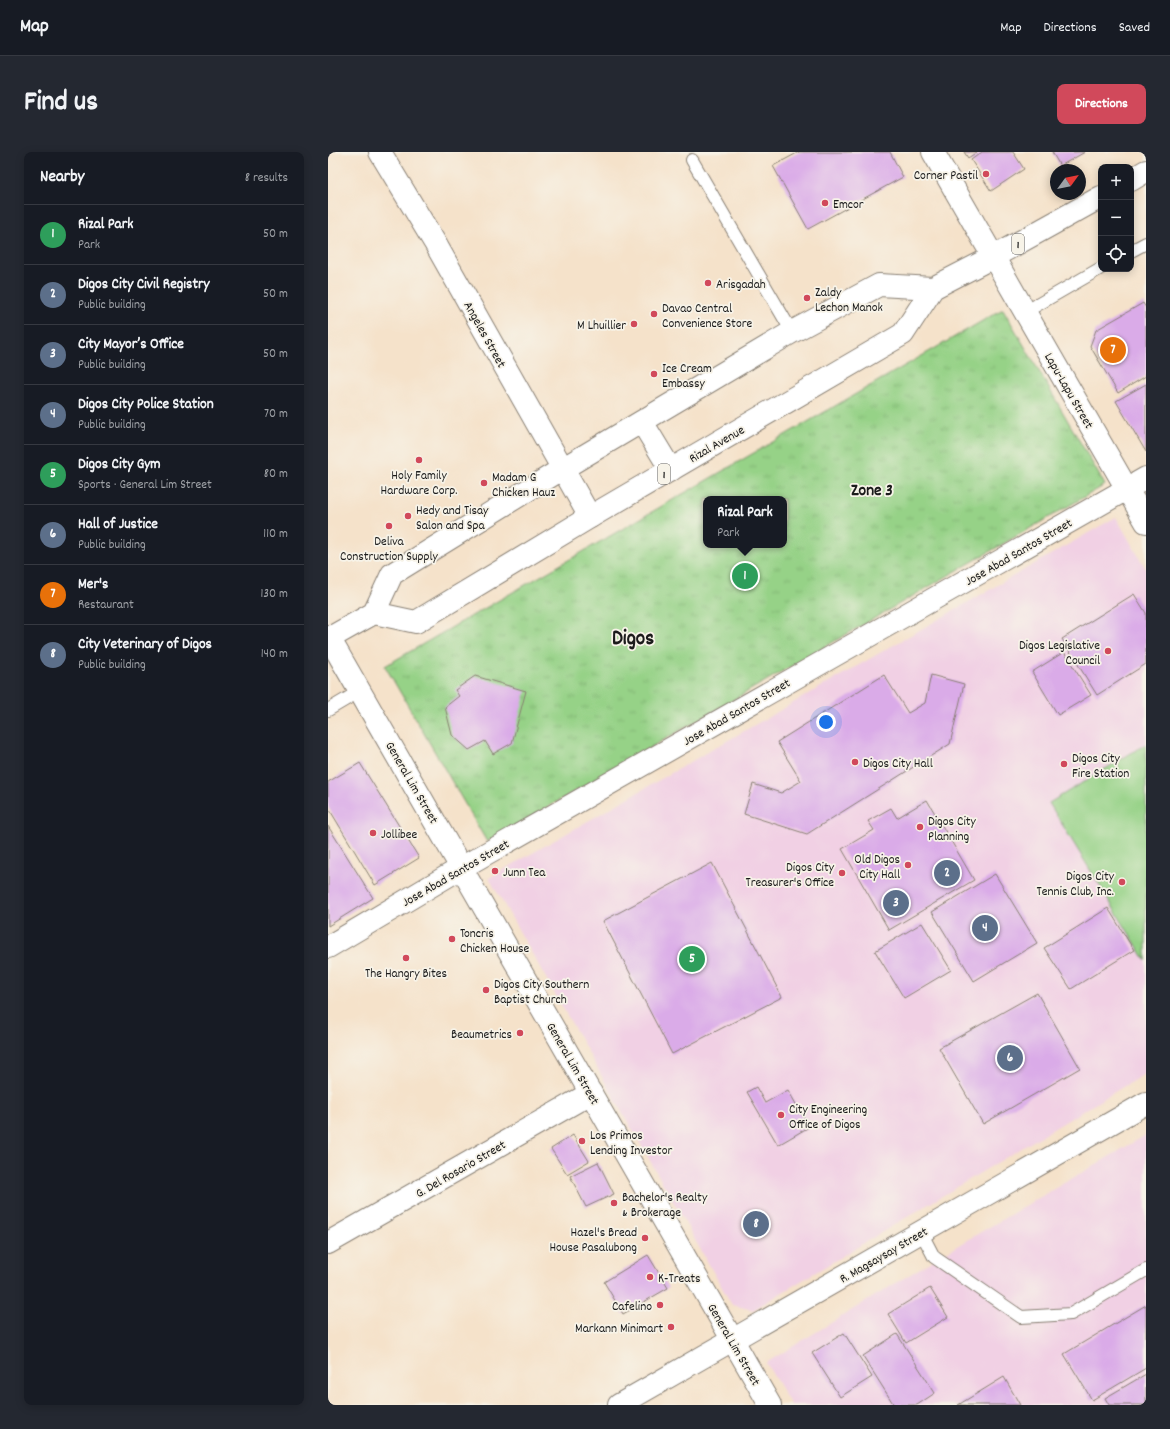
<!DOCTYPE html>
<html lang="en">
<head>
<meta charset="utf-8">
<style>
	body { margin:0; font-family:Dekko,sans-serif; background:#242831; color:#f1f3f6 }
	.controls { position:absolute; right:12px; top:12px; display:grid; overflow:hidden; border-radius:8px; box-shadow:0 2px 10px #0003 }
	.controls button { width:36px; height:36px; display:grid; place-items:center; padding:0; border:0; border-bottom:1px solid #363941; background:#171b24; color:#f1f3f6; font:20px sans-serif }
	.compass { position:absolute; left:722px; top:12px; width:36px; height:36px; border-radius:50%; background:#171b24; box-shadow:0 2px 10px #0003; rotate:57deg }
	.you { position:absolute; left:498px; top:570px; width:14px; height:14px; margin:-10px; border:3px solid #fff; border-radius:50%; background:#1a73e8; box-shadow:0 0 0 6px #1a73e833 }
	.badge { display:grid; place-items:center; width:26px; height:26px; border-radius:50%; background:#d1495b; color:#fff; font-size:13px; font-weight:700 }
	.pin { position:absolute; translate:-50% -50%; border:2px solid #fff; box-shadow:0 1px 4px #0006 }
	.popup { position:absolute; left:375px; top:344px; width:84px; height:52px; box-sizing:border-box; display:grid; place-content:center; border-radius:8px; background:#171b24; filter:drop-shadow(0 1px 3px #0005); font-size:13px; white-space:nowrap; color:#9ea1a6 }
	.popup b { font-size:15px; color:#f1f3f6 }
	.popup::after { content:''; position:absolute; left:50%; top:100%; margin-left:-8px; border:8px solid transparent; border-top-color:#171b24 }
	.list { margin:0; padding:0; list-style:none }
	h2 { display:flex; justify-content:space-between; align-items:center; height:52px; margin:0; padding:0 16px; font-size:17px }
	h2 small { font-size:13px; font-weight:400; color:#9ea1a6 }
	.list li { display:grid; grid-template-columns:26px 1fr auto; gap:12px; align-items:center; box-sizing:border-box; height:60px; padding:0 16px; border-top:1px solid #363941 }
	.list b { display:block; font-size:15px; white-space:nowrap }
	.list p { margin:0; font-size:13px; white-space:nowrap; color:#9ea1a6 }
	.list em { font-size:13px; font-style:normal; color:#9ea1a6 }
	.icon { flex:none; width:22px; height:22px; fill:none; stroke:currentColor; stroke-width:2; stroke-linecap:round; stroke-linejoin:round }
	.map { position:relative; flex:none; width:818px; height:1253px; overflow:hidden; border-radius:8px }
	header { display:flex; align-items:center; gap:24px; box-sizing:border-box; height:56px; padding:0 20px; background:#171b24; border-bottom:1px solid #363941 }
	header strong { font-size:19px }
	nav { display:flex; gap:22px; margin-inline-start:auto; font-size:14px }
	.intro { display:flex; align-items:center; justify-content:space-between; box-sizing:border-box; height:96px; padding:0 24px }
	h1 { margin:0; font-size:28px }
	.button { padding:10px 18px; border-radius:8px; background:#d1495b; color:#fff; font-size:14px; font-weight:700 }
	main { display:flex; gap:24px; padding:0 24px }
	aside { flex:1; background:#171b24; border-radius:8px; box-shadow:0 2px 10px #0003 }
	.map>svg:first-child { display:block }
	.built { fill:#f1d0e4 }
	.grass { fill:url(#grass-tufts); stroke:#597752; fill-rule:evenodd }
	.pitch { fill:#96d287; stroke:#597752 }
	.building { fill:#daabe8 }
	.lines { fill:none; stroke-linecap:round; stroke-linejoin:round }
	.lane-casing { stroke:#887f73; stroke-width:14 }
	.street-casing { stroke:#887f73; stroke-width:24 }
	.secondary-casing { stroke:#887f73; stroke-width:24 }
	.primary-casing { stroke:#887f73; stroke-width:24 }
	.lane { stroke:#fff; stroke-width:12 }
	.street { stroke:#fff; stroke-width:22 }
	.secondary { stroke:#fff; stroke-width:22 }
	.primary { stroke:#fff; stroke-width:22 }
	.poi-dot { fill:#d1495b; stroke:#f7f3e8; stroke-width:1.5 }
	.labels { text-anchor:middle; stroke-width:3.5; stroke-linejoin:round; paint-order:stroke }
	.shield { fill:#f7f3e8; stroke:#5e5c59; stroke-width:1 }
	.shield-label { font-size:12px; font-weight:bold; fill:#1c1c1c }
	.poi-label { font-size:13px; fill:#1c1c1c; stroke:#f7f3e8; text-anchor:start }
	.street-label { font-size:13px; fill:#1c1c1c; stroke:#f7f3e8 }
	.district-label { font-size:17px; font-weight:bold; fill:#1c1c1c; stroke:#f7f3e8 }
	.town-label { font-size:21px; font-weight:bold; fill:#1c1c1c; stroke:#f7f3e8 }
</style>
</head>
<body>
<header>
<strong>Map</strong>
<nav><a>Map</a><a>Directions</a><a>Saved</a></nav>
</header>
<div class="intro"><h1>Find us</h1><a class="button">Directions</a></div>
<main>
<aside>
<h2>Nearby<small>8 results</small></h2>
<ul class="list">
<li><span class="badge" style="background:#2e9e5b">1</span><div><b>Rizal Park</b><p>Park</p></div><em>50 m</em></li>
<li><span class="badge" style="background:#5c6f8a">2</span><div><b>Digos City Civil Registry</b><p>Public building</p></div><em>50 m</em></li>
<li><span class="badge" style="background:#5c6f8a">3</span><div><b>City Mayor’s Office</b><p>Public building</p></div><em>50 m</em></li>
<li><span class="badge" style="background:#5c6f8a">4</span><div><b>Digos City Police Station</b><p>Public building</p></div><em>70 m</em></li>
<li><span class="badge" style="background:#2e9e5b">5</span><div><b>Digos City Gym</b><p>Sports · General Lim Street</p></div><em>80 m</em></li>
<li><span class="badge" style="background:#5c6f8a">6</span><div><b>Hall of Justice</b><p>Public building</p></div><em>110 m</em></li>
<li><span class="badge" style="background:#e8710a">7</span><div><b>Mer's</b><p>Restaurant</p></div><em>130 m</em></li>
<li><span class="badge" style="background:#5c6f8a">8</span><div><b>City Veterinary of Digos</b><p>Public building</p></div><em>140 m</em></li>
</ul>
</aside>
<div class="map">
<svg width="818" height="1253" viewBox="0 0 818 1253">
	<defs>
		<pattern id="grass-tufts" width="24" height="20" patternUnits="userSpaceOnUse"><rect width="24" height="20" fill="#96d287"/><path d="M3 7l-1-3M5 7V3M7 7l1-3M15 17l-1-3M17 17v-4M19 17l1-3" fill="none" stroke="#81b474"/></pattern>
	</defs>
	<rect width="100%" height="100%" fill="#f7f3e8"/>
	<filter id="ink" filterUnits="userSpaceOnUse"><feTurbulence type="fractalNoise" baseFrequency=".025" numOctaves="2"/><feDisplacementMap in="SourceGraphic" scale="8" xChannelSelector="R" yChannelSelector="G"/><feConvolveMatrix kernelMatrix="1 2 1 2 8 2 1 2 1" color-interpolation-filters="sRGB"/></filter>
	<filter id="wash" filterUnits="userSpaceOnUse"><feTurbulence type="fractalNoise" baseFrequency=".012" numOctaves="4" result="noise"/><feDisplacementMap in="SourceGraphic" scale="16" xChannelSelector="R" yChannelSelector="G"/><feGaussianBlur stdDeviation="0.9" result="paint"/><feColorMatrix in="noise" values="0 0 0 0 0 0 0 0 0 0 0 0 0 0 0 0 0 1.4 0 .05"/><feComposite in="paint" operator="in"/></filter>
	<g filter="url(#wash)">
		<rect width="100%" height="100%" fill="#f5e2ca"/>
		<g class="built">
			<path d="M 788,365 L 818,417 L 818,921 L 425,1158 L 404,1153 L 161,726 Z"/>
			<path d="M 818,983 L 818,1253 L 463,1253 L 438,1211 L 607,1107 Z"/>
		</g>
		<path class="grass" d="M 675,157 L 777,333 L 159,690 L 57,514 ZM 378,347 L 456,347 L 456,393 L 378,393 Z"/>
		<path class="pitch" d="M 818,592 L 818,809 L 721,651 Z"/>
		<g id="blocks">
			<g class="building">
				<path d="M 471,0 L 562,0 L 575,25 L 480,77 L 445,14 Z"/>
				<path d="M 636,0 L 649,0 L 640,6 Z"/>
				<path d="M 654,0 L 685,0 L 696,17 L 663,39 L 643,8 Z"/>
				<path d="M 724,0 L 757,0 L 732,14 Z"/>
				<path d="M 815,151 L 818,156 L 818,224 L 790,241 L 762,194 L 768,178 Z"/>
				<path d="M 818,232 L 818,300 L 788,249 Z"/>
				<path d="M 806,442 L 818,461 L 818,512 L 769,543 L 734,487 Z"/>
				<path d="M 736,500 L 763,543 L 730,563 L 704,520 Z"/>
				<path d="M 556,523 L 580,561 L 597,551 L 603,523 L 636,532 L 622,592 L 479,682 L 416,662 L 425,632 L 453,641 L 473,629 L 449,590 Z"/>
				<path d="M 147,524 L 198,539 L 184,591 L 165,602 L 157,589 L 141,598 L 124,583 L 117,555 L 131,544 L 127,538 Z"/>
				<path d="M 32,611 L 91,706 L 47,733 L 0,655 L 0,630 Z"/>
				<path d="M 599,648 L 646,728 L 561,778 L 514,697 L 546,678 L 540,669 L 563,656 L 569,666 Z"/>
				<path d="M 0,674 L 45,746 L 0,774 Z"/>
				<path d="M 384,711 L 454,845 L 344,902 L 275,769 Z"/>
				<path d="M 667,722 L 709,791 L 646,829 L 604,760 Z"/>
				<path d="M 780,756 L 806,798 L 743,837 L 716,796 Z"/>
				<path d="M 594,771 L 623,818 L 576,846 L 547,799 Z"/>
				<path d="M 709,841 L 752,916 L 655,972 L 611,896 Z"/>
				<path d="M 428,935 L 437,951 L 460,938 L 481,975 L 450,993 L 419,940 Z"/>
				<path d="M 245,983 L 261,1009 L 239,1022 L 223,997 Z"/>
				<path d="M 270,1010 L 286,1042 L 258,1055 L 242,1024 Z"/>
				<path d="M 320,1103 L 340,1136 L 295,1162 L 276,1130 Z"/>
				<path d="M 602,1136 L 620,1165 L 578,1191 L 560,1162 Z"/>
				<path d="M 818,1153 L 818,1216 L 764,1248 L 736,1202 Z"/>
				<path d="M 516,1181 L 544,1225 L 512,1245 L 484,1201 Z"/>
				<path d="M 569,1182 L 607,1241 L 589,1253 L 566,1253 L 535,1204 Z"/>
				<path d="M 818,1222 L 818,1253 L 781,1253 L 777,1246 Z"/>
				<path d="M 676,1225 L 692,1253 L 630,1253 Z"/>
			</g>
		</g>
	</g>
	<g filter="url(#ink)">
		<use href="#blocks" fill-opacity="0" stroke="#887f73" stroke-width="1"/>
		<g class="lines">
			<defs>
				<g id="lane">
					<path d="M 364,8 L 464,180"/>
					<path d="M 803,99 L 818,91"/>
					<path d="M 697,160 L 773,116"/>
					<path d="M 0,558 L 32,539"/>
					<path d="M 593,1080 L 606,1105 L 693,1165 L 743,1162 L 818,1118"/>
				</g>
				<g id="street">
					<path d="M 52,0 L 107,91 L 262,365"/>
					<path d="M 0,795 L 133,716 L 818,326"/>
					<path d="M 0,1091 L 263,941"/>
				</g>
				<g id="secondary">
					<path d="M 605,0 L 818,370"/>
					<path d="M 0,484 L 442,1253"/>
					<path d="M 291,1253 L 818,951"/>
				</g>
				<g id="primary">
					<path d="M 803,28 L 818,19"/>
					<path d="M 314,270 L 343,318"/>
					<path d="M 46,461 L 88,470 L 262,365 L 575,182 L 605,136 L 665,105 L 773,45"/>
					<path d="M 0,487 L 46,461 L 64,422 L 234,317 L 464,180 L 551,133 L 605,136"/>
				</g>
			</defs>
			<use href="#lane" class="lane-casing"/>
			<use href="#street" class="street-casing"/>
			<use href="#secondary" class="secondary-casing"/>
			<use href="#primary" class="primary-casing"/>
			<use href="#lane" class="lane"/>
			<use href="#street" class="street"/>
			<use href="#secondary" class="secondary"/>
			<use href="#primary" class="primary"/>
		</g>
	</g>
	<g class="poi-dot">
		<circle cx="658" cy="22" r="4"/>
		<circle cx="497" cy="51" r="4"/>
		<circle cx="380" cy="131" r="4"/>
		<circle cx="479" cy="146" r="4"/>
		<circle cx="326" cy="162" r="4"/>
		<circle cx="306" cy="172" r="4"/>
		<circle cx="326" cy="222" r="4"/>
		<circle cx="91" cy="308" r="4"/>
		<circle cx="156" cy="331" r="4"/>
		<circle cx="80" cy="364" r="4"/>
		<circle cx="61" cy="374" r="4"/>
		<circle cx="780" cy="499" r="4"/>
		<circle cx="527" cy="610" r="4"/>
		<circle cx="736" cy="612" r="4"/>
		<circle cx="592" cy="675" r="4"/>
		<circle cx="45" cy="681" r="4"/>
		<circle cx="580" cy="713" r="4"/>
		<circle cx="167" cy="719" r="4"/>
		<circle cx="514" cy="721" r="4"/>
		<circle cx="794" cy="730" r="4"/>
		<circle cx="124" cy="787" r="4"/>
		<circle cx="78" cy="806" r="4"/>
		<circle cx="158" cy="838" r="4"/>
		<circle cx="192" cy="881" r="4"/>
		<circle cx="453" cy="963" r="4"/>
		<circle cx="254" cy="989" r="4"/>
		<circle cx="286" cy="1051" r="4"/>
		<circle cx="317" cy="1086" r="4"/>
		<circle cx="322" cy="1125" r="4"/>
		<circle cx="332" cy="1153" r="4"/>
		<circle cx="343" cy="1175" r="4"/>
	</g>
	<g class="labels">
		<g class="shield">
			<rect x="684" y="82" width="12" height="20" rx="3"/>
			<rect x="330" y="312" width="12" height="20" rx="3"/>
		</g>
		<g class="shield-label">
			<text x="690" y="96">1</text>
			<text x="336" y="326">1</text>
		</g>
		<g class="poi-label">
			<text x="650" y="27" text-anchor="end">Corner Pastil</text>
			<text x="505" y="56">Emcor</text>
			<text x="388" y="136">Arisgadah</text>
			<text x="487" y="144">Zaldy<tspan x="487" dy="15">Lechon Manok</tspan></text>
			<text x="334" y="160">Davao Central<tspan x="334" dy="15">Convenience Store</tspan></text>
			<text x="298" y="177" text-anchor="end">M Lhuillier</text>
			<text x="334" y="220">Ice Cream<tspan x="334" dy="15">Embassy</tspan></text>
			<text x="91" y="327" text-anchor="middle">Holy Family<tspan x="91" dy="15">Hardware Corp.</tspan></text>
			<text x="164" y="329">Madam G<tspan x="164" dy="15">Chicken Hauz</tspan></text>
			<text x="88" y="362">Hedy and Tisay<tspan x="88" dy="15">Salon and Spa</tspan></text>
			<text x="61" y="393" text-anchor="middle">Deliva<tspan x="61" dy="15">Construction Supply</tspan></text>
			<text x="772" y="497" text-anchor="end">Digos Legislative<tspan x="772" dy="15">Council</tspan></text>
			<text x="744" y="610">Digos City<tspan x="744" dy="15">Fire Station</tspan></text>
			<text x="535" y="615">Digos City Hall</text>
			<text x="600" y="673">Digos City<tspan x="600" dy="15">Planning</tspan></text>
			<text x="53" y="686">Jollibee</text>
			<text x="572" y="711" text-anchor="end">Old Digos<tspan x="572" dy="15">City Hall</tspan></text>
			<text x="506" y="719" text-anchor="end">Digos City<tspan x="506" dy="15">Treasurer's Office</tspan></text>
			<text x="175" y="724">Junn Tea</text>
			<text x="786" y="728" text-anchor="end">Digos City<tspan x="786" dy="15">Tennis Club, Inc.</tspan></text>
			<text x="132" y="785">Toncris<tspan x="132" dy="15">Chicken House</tspan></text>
			<text x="78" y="825" text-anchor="middle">The Hangry Bites</text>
			<text x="166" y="836">Digos City Southern<tspan x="166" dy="15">Baptist Church</tspan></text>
			<text x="184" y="886" text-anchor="end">Beaumetrics</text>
			<text x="461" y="961">City Engineering<tspan x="461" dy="15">Office of Digos</tspan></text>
			<text x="262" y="987">Los Primos<tspan x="262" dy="15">Lending Investor</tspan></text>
			<text x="294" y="1049">Bachelor's Realty<tspan x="294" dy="15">&amp; Brokerage</tspan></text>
			<text x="309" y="1084" text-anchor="end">Hazel's Bread<tspan x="309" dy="15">House Pasalubong</tspan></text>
			<text x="330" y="1130">K-Treats</text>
			<text x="324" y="1158" text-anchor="end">Cafelino</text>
			<text x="335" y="1180" text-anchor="end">Markann Minimart</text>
		</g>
		<g class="street-label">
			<text transform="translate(158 182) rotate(61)" y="5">Angeles Street</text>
			<text transform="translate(742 238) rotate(60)" y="5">Lapu-Lapu Street</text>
			<text transform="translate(388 291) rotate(-30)" y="5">Rizal Avenue</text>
			<text transform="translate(690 399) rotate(-30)" y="5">Jose Abad Santos Street</text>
			<text transform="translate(408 559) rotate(-30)" y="5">Jose Abad Santos Street</text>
			<text transform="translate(85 630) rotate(60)" y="5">General Lim Street</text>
			<text transform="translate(127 720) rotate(-30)" y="5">Jose Abad Santos Street</text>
			<text transform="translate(246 911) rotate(60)" y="5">General Lim Street</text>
			<text transform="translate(132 1016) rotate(-30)" y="5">G. Del Rosario Street</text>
			<text transform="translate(555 1102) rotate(-30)" y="5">R. Magsaysay Street</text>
			<text transform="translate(407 1192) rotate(60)" y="5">General Lim Street</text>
		</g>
		<g class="district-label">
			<text x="544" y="343">Zone 3</text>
		</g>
		<g class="town-label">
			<text x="305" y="492">Digos</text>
		</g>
	</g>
</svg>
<div class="controls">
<button>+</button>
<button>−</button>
<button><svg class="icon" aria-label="locate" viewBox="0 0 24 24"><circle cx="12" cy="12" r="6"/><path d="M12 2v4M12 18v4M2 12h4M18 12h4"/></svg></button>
</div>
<svg class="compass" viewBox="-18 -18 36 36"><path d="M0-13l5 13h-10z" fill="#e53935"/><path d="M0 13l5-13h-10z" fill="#9ea1a6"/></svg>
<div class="you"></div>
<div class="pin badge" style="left:417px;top:424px;background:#2e9e5b">1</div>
<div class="popup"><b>Rizal Park</b>Park</div>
<div class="pin badge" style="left:619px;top:721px;background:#5c6f8a">2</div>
<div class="pin badge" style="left:568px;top:751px;background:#5c6f8a">3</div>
<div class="pin badge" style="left:657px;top:776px;background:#5c6f8a">4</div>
<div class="pin badge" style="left:364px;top:807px;background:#2e9e5b">5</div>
<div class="pin badge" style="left:682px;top:906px;background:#5c6f8a">6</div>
<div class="pin badge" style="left:785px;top:198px;background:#e8710a">7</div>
<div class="pin badge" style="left:428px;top:1072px;background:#5c6f8a">8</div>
</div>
</main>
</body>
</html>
